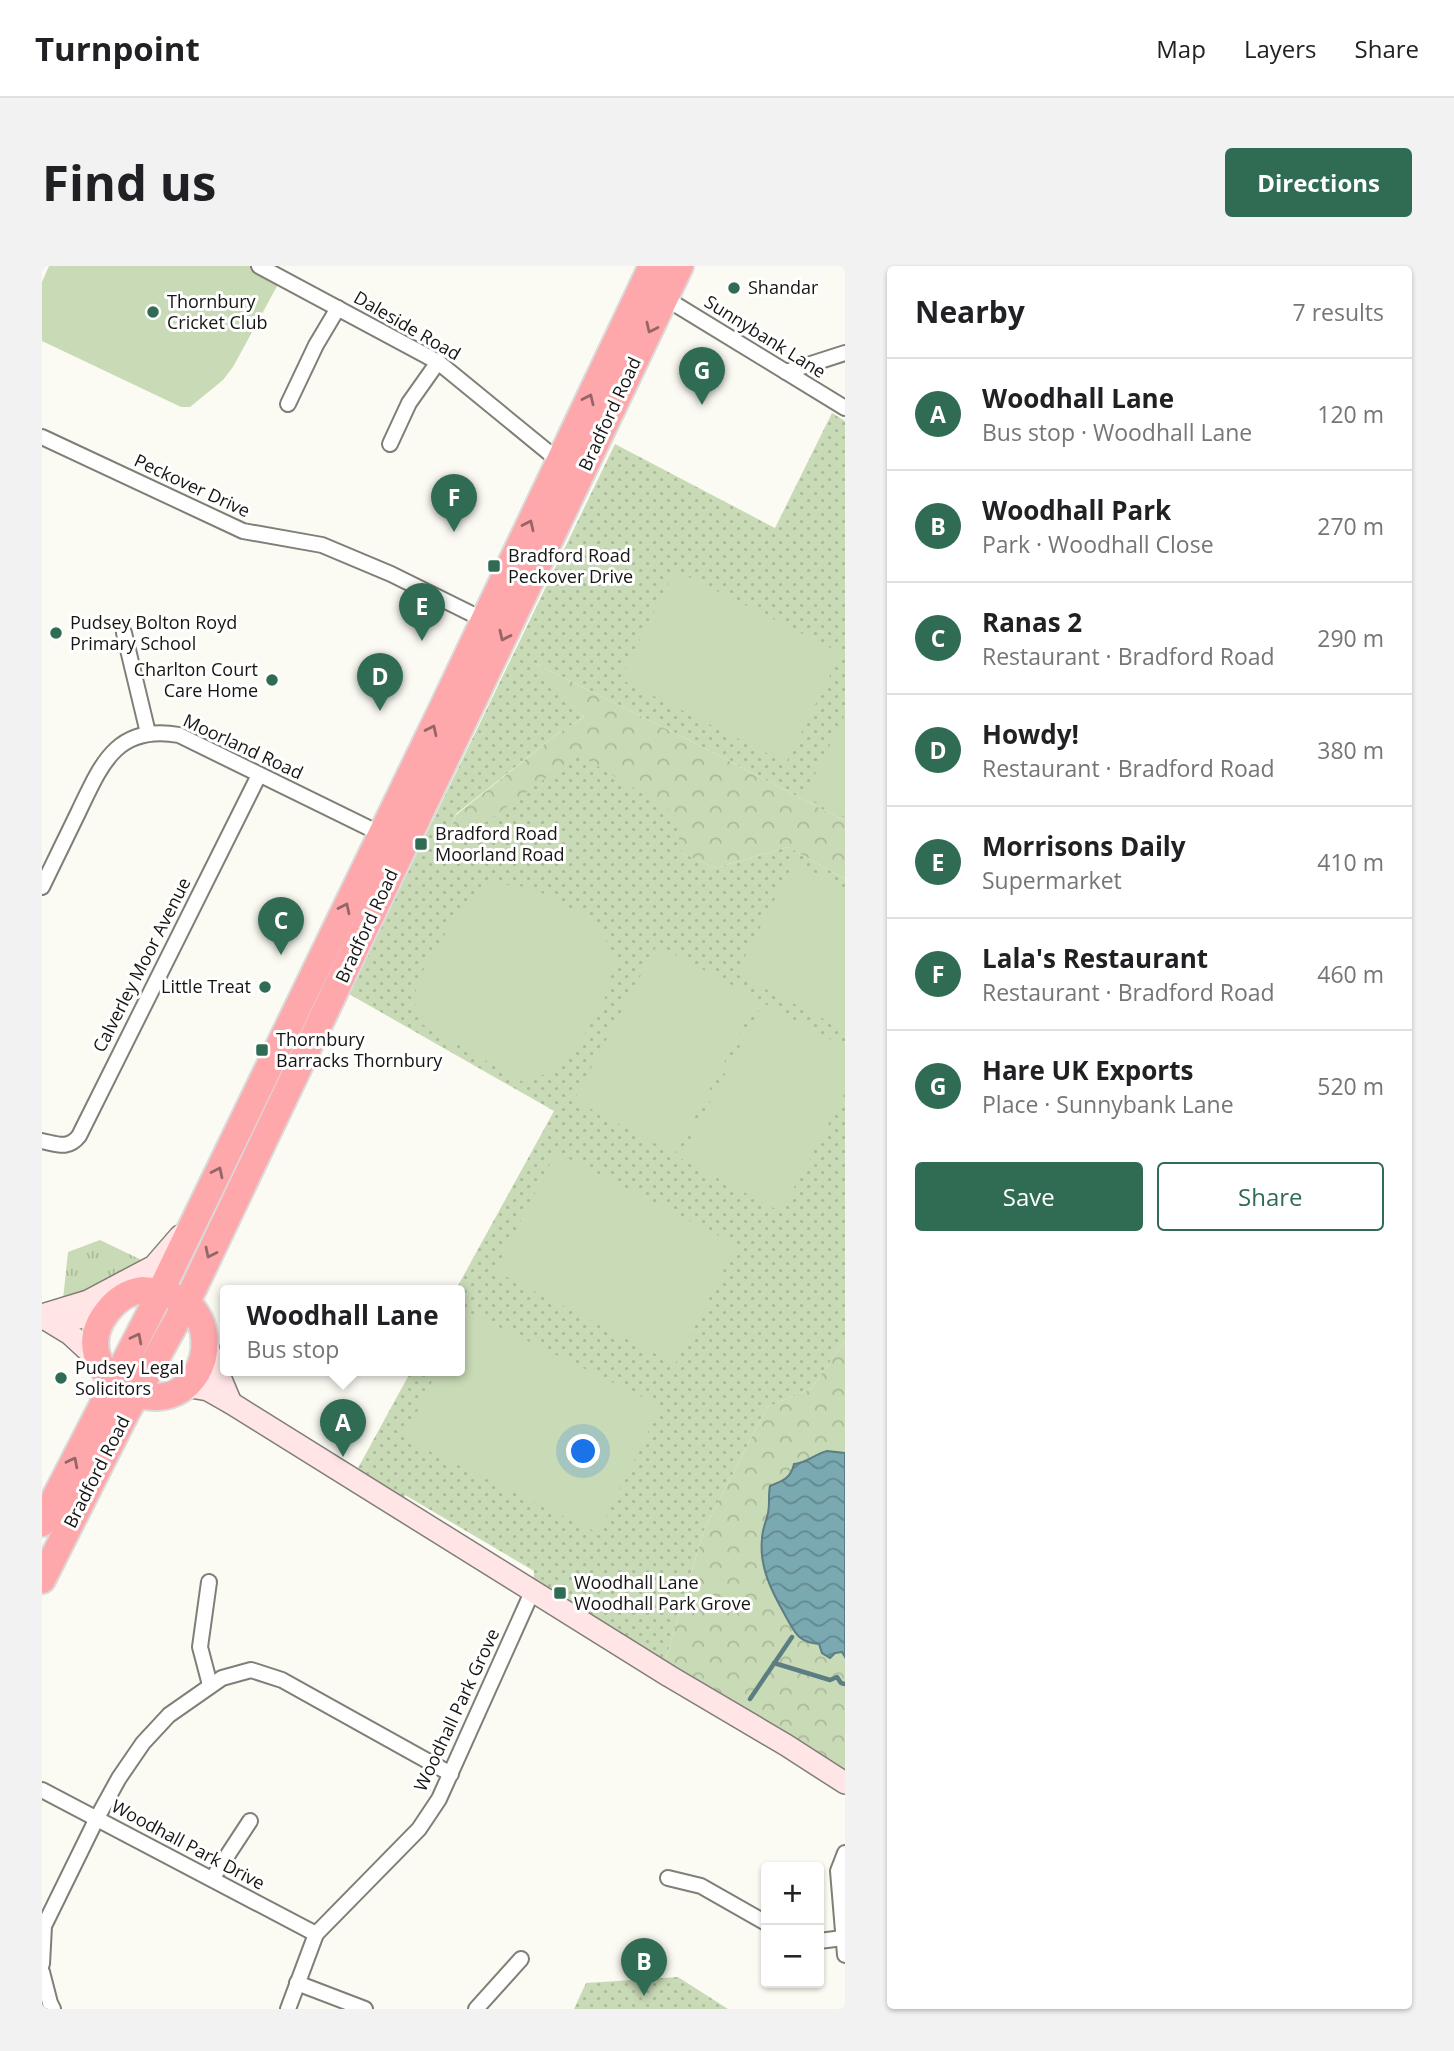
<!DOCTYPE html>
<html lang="en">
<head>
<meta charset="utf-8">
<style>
	body { margin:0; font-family:"Open Sans",sans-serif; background:#f2f2f2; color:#202124 }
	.controls { position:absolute; right:21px; bottom:21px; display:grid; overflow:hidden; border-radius:7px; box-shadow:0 2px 5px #0004 }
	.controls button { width:63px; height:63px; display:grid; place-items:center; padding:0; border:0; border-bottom:2px solid #e0e0e0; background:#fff; color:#202124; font:35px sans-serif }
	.you { position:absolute; left:542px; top:1186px; width:24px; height:24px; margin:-18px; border:5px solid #fff; border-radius:50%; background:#1a73e8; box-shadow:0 0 0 10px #1a73e833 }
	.badge { display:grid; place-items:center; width:46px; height:46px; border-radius:50%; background:#306b54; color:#fff; font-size:23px; font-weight:700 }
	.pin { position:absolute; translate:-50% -58px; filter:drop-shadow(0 2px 4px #0008) }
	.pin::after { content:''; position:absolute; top:37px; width:24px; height:21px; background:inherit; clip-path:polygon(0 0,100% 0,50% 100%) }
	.popup { position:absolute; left:178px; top:1019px; width:245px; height:91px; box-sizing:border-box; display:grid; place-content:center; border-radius:7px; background:#fff; filter:drop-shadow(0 2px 5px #0005); font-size:23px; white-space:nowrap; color:#757577 }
	.popup b { font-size:26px; color:#202124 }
	.popup::after { content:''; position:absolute; left:50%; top:100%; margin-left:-14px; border:14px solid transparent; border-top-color:#fff }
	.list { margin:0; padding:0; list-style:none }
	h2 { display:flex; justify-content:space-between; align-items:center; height:91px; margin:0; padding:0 28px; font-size:30px }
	h2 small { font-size:23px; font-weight:400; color:#757577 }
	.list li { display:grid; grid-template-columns:46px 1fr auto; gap:21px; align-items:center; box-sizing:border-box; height:112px; padding:0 28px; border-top:2px solid #e0e0e0 }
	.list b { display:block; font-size:26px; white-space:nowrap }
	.list p { margin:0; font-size:23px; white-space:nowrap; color:#757577 }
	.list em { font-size:23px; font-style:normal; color:#757577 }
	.actions { display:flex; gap:14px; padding:21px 28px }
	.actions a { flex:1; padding:16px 0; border:2px solid #306b54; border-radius:7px; text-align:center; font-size:24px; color:#306b54 }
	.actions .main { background:#306b54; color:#fff }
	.map { position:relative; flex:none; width:803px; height:1743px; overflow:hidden; border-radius:7px }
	header { display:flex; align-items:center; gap:42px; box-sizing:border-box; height:98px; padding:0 35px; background:#fff; border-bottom:2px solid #e0e0e0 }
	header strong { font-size:33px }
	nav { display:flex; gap:38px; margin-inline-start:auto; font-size:24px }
	.intro { display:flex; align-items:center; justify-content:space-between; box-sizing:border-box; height:168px; padding:0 42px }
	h1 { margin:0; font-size:49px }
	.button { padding:18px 32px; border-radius:7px; background:#306b54; color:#fff; font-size:24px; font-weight:700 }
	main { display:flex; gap:42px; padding:0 42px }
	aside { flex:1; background:#fff; border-radius:7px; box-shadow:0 2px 5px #0004 }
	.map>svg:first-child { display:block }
	.grass { fill:url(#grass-tufts) }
	.forest { fill:url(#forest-crowns) }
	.park { fill:url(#park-dots) }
	.garden { fill:#c9dab6 }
	.water { fill:url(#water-waves); stroke:#5c7d82; stroke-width:2 }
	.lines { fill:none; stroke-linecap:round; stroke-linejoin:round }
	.stream { stroke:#5c7d82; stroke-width:4.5 }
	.street-casing { stroke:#7f7e77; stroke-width:18 }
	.secondary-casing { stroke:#7f7e77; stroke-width:24 }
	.highway-casing { stroke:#dadad9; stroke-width:30 }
	.street { stroke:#fff; stroke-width:14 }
	.secondary { stroke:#ffe5e6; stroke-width:21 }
	.highway { stroke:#ffa8ac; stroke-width:26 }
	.oneway { stroke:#966667 }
	.poi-dot { fill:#306b54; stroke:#fff; stroke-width:2.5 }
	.labels { text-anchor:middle; stroke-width:6; stroke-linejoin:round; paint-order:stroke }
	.poi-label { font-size:18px; fill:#161513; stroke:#fff; text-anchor:start }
	.street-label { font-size:18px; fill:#161513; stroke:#fff }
</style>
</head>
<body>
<header>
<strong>Turnpoint</strong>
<nav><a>Map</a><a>Layers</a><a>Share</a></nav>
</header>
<div class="intro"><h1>Find us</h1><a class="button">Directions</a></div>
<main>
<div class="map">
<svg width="803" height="1743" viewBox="0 0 803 1743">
	<defs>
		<pattern id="grass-tufts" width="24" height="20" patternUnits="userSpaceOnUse" patternTransform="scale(1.75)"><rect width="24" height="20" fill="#c9dab6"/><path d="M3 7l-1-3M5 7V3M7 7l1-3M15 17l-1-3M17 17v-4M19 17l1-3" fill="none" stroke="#acba9c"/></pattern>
		<pattern id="forest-crowns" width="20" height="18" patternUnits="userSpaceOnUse" patternTransform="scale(1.75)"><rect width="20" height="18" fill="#c9dab6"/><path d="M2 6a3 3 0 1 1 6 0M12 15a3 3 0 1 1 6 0" fill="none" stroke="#acba9c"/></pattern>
		<pattern id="park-dots" width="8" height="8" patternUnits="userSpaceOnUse" patternTransform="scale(1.75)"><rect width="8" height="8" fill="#c9dab6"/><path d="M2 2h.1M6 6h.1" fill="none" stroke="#acba9c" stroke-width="1.8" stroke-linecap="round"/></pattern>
		<pattern id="water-waves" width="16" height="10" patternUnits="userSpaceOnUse" patternTransform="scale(1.75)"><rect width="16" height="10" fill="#7aa9b2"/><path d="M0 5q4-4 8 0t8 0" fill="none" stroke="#638890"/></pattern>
	</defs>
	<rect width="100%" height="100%" fill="#fcfbf3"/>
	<path class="grass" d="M 58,974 L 112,1000 L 20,1043 L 26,986 Z"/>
	<g class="forest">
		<path d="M 490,396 L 639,470 L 803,555 L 803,613 L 746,581 L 673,602 L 639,587 L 395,593 L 414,549 L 515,468 L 542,451 Z"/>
		<path d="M 803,1074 L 803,1517 L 620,1405 L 662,1264 L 725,1141 L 769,1123 Z"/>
	</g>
	<g class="park">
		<path d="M 790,147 L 803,155 L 803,555 L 639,470 L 492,397 L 542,451 L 515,468 L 414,548 L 396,592 L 536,488 L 632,547 L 640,587 L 673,602 L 746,581 L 803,613 L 803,1074 L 769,1123 L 725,1141 L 662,1264 L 620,1405 L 491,1324 L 492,1305 L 363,1229 L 360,1243 L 310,1213 L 369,1105 L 418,1105 L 418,1025 L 413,1025 L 512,845 L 307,728 L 573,178 L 733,262 Z"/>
		<path d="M 636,1711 L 686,1743 L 532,1743 L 544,1717 Z"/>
	</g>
	<g class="garden">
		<path d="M 7,0 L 217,0 L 240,11 L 191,101 L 181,114 L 148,141 L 139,141 L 0,75 L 0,16 Z"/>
		<path d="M 633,304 L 799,387 L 744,497 L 578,413 Z"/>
		<path d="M 803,449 L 803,551 L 762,530 Z"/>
		<path d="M 752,596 L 803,622 L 803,764 L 694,708 Z"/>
		<path d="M 451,618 L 489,621 L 538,647 L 562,671 L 573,692 L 566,726 L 534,784 L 509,806 L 481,816 L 378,757 L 372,733 L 377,711 L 420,640 Z"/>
		<path d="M 615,679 L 716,733 L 633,888 L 532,834 Z"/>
		<path d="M 721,737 L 803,781 L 803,827 L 739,946 L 638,892 Z"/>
		<path d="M 514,886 L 695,979 L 633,1098 L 453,1005 Z"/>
		<path d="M 424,1045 L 619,1140 L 556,1267 L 362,1173 L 395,1105 L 418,1105 L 418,1057 Z"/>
	</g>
	<path class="water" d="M 785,1185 L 803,1187 L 803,1391 L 800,1386 L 793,1387 L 788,1392 L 780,1387 L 777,1378 C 756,1376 753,1367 743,1349 C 730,1326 717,1301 720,1273 C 720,1264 724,1256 726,1247 C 728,1238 726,1229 728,1220 C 741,1215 749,1212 752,1198 C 763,1198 773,1188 785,1185 Z"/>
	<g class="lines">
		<g class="stream">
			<path d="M 732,1397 L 788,1414 L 795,1411 L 799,1417 L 803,1418"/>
			<path d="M 708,1433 L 750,1371"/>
		</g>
		<defs>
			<g id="street">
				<path d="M 217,0 L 396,96 L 517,195"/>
				<path d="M 623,32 L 803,142"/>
				<path d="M 744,106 L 803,87"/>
				<path d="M 246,138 L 274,79 L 296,42"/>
				<path d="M 0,171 L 201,265 L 280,279 L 349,308 L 442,354"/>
				<path d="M 348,178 L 367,137 L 396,96"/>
				<path d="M 82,367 L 106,467"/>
				<path d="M 0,621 C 12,596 24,572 36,547 C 59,499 74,458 137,469 L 339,568"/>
				<path d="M 0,875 C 15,878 26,884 37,870 L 217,509"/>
				<path d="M 167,1316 L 158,1381 L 168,1419"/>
				<path d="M 0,1524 L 274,1668"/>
				<path d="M 803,1587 L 796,1605 L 803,1689"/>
				<path d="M 626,1612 L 659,1620 L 724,1657"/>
				<path d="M 170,1613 L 208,1555"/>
				<path d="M 777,1675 L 801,1672"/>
				<path d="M 0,1698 L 2,1660 L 55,1552 L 77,1512 L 101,1477 L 127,1449 L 180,1412 L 209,1404 L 240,1414 L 409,1508"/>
				<path d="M 0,1706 L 8,1737 L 11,1743"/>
				<path d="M 255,1717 L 323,1743"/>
				<path d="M 246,1743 L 274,1668 L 377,1563 L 397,1533 L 491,1324"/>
				<path d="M 434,1743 L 479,1693"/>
			</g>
			<g id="secondary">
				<path d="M 0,1049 L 46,1035 L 112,1000 L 138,970"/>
				<path d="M 0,1051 L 28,1068 L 55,1093"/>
				<path d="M 9,1051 L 27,1053 L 62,1049"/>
				<path d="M 162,1073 L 189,1137"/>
				<path d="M 143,1120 L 166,1124 L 189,1137 L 627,1410 L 744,1479 L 803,1517"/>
			</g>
			<g id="highway">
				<path d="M 100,1024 C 116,1025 139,1030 150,1042 C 166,1060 166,1089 154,1108 C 116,1166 20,1103 65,1046 C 74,1034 86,1026 100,1024 Z"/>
				<path d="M 0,1257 L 109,1045 L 401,441 L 610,0"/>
				<path d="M 0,1314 L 84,1147 L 144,1038 L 638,0"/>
			</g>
		</defs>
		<use href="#street" class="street-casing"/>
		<use href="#secondary" class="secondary-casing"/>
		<use href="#highway" class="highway-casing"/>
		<use href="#street" class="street"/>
		<use href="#secondary" class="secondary"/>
		<use href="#highway" class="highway"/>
	</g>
	<defs><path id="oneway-chevron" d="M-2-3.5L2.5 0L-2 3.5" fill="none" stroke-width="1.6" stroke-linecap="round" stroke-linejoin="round" transform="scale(1.75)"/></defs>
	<g class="oneway">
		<use href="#oneway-chevron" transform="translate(609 62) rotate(115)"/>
		<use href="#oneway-chevron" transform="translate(547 133) rotate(-65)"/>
		<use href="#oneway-chevron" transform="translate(487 259) rotate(-65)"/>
		<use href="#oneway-chevron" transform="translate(462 370) rotate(115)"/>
		<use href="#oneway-chevron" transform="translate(390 464) rotate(-64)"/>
		<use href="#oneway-chevron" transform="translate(303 642) rotate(-64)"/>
		<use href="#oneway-chevron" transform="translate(176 906) rotate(-64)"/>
		<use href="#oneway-chevron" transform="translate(168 987) rotate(116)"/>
		<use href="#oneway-chevron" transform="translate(95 1072) rotate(-63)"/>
		<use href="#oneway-chevron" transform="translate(31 1196) rotate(-63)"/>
	</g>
	<g class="poi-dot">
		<circle cx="692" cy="22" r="7"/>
		<circle cx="111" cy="46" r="7"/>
		<rect x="445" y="293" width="14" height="14" rx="3.5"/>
		<circle cx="14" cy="367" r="7"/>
		<circle cx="230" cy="414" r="7"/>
		<rect x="372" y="571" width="14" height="14" rx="3.5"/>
		<circle cx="223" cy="721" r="7"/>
		<rect x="213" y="777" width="14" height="14" rx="3.5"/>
		<circle cx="19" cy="1112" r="7"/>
		<rect x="511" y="1320" width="14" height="14" rx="3.5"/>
	</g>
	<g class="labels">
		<g class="poi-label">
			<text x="706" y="28">Shandar</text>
			<text x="125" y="42">Thornbury<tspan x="125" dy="21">Cricket Club</tspan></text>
			<text x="466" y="296">Bradford Road<tspan x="466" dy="21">Peckover Drive</tspan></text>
			<text x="28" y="363">Pudsey Bolton Royd<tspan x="28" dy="21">Primary School</tspan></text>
			<text x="216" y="410" text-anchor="end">Charlton Court<tspan x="216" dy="21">Care Home</tspan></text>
			<text x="393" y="574">Bradford Road<tspan x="393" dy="21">Moorland Road</tspan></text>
			<text x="209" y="727" text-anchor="end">Little Treat</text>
			<text x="234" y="780">Thornbury<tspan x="234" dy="21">Barracks Thornbury</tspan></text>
			<text x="33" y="1108">Pudsey Legal<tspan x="33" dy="21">Solicitors</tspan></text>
			<text x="532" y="1323">Woodhall Lane<tspan x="532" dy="21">Woodhall Park Grove</tspan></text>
		</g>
		<g class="street-label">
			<text transform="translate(365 60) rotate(30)" y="6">Daleside Road</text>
			<text transform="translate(723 71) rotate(32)" y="6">Sunnybank Lane</text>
			<text transform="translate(568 148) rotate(-65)" y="6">Bradford Road</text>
			<text transform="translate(150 220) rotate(25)" y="6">Peckover Drive</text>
			<text transform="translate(201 481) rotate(25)" y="6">Moorland Road</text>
			<text transform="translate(325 660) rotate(-65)" y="6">Bradford Road</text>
			<text transform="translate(100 699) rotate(-63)" y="6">Calverley Moor Avenue</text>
			<text transform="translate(55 1206) rotate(-63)" y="6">Bradford Road</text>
			<text transform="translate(415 1444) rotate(-65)" y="6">Woodhall Park Grove</text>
			<text transform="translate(146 1579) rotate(28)" y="6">Woodhall Park Drive</text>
		</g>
	</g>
</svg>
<div class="controls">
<button>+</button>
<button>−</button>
</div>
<div class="you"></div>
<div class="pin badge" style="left:301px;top:1191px">A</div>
<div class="popup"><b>Woodhall Lane</b>Bus stop</div>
<div class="pin badge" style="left:602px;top:1730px">B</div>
<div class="pin badge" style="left:239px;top:689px">C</div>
<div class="pin badge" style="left:338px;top:445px">D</div>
<div class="pin badge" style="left:380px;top:375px">E</div>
<div class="pin badge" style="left:412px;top:266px">F</div>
<div class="pin badge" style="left:660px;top:139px">G</div>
</div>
<aside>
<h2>Nearby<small>7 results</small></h2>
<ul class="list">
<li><span class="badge">A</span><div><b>Woodhall Lane</b><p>Bus stop · Woodhall Lane</p></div><em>120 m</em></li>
<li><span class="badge">B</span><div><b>Woodhall Park</b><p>Park · Woodhall Close</p></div><em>270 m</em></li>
<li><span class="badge">C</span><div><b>Ranas 2</b><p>Restaurant · Bradford Road</p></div><em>290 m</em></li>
<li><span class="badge">D</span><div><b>Howdy!</b><p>Restaurant · Bradford Road</p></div><em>380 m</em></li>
<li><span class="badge">E</span><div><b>Morrisons Daily</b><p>Supermarket</p></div><em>410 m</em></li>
<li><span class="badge">F</span><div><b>Lala's Restaurant</b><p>Restaurant · Bradford Road</p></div><em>460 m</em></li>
<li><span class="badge">G</span><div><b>Hare UK Exports</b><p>Place · Sunnybank Lane</p></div><em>520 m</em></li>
</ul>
<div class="actions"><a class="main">Save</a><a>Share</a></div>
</aside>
</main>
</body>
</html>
